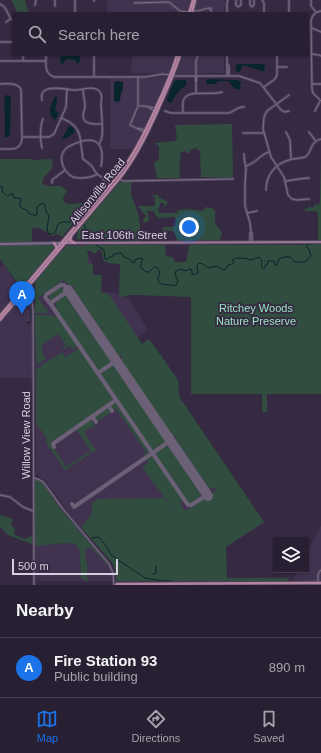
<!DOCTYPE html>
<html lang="en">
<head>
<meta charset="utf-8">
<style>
	body { margin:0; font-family:Arial,sans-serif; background:#342c3e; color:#f1f3f6 }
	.controls { position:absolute; right:12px; bottom:12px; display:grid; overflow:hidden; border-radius:0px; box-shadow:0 1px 3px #0004 }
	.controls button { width:36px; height:36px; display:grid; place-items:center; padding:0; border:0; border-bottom:1px solid #443d4d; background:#281f32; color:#f1f3f6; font:20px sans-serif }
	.scale { position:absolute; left:12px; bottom:10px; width:106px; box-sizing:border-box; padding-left:4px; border:2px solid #d7d0e0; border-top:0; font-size:11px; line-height:14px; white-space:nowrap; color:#d7d0e0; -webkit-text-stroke:3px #362942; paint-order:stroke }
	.you { position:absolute; left:189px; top:227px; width:14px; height:14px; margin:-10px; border:3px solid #fff; border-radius:50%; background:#1a73e8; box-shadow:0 0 0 6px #1a73e833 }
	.badge { display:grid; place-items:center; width:26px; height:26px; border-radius:50%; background:#1a73e8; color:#fff; font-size:13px; font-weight:700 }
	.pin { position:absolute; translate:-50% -33px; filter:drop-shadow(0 1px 2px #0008) }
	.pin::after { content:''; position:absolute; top:21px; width:14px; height:12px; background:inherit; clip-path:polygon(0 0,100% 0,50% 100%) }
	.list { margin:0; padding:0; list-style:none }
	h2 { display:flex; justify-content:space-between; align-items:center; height:52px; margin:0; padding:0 16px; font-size:17px }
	h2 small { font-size:13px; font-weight:400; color:#a5a2ac }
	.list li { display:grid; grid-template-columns:26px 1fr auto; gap:12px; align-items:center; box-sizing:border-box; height:60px; padding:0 16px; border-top:1px solid #443d4d }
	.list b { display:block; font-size:15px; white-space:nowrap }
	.list p { margin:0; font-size:13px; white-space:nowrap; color:#a5a2ac }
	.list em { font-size:13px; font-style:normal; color:#a5a2ac }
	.icon { flex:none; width:22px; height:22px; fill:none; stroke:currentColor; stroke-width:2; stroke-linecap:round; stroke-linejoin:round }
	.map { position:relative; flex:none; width:321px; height:585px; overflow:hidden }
	.search { position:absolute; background:#281f32; box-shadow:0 1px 3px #0004; left:12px; right:12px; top:12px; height:44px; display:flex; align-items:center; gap:10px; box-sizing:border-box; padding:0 14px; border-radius:0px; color:#a5a2ac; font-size:15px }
	.sheet { height:112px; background:#281f32 }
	nav { display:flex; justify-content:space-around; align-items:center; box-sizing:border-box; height:56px; border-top:1px solid #443d4d; background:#281f32; font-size:11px; color:#a5a2ac }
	nav a { display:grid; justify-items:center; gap:2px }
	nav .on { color:#1a73e8 }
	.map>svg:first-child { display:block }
	.built { fill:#413250 }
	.green { fill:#304d40 }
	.water { fill:#08252c }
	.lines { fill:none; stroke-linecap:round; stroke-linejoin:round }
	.stream { stroke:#08252c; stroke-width:1 }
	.taxiway { stroke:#6c6076; stroke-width:4 }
	.runway { stroke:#6c6076; stroke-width:10 }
	.minor-casing { stroke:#51475c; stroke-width:3 }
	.tertiary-casing { stroke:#51475c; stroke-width:4 }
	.secondary-casing { stroke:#51475c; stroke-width:4 }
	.primary-casing { stroke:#51475c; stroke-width:4.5 }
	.minor { stroke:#7b6d8a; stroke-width:1 }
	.tertiary { stroke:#7b6d8a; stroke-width:2 }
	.secondary { stroke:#977895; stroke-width:2 }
	.primary { stroke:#b383a0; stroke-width:2.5 }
	.labels { text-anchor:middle; stroke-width:3.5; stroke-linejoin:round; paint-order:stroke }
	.street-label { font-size:11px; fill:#d7d0e0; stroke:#362942 }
	.park-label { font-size:11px; fill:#98e4c1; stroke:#362942 }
</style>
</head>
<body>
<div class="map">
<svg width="321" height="585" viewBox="0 0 321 585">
	<rect width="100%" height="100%" fill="#362942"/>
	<g class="built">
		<path d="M 107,0 L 191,0 L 187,13 L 107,13 Z"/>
		<path d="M 197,0 L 225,0 L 224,13 L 193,13 Z"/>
		<path d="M 132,55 L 175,55 L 169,73 L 131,73 Z"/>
		<path d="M 181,55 L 224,55 L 224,73 L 177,74 L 176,73 Z"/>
		<path d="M 164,76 L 168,77 L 155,106 L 152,111 L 152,113 L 146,127 L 144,128 L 142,133 L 142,135 L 135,149 L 110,149 L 110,78 L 140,79 Z"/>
		<path d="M 66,245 L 83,245 L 93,265 L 93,275 L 101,276 L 101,292 L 119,293 L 120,295 L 129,299 L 148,330 L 137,338 L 264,523 L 209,558 L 92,513 L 81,527 L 71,516 L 47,482 L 36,474 L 35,281 Z"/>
		<path d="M 3,265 L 4,265 L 18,287 L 21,289 L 0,314 L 0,268 Z"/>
		<path d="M 23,295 L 30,302 L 32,306 L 32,378 L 0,378 L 0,323 Z"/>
		<path d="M 321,525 L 321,581 L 292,581 L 298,570 L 306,570 L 306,554 Z"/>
		<path d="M 66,543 L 76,545 L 80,551 L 81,578 L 88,581 L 87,571 L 88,569 L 85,555 L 85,550 L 88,548 L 91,548 L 110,568 L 111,572 L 112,581 L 36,581 L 36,546 Z"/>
	</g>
	<g class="green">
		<path d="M 11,0 L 25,0 L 28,11 L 31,13 L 17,13 L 15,7 Z"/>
		<path d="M 233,124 L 232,125 L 233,178 L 201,177 L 200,151 L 196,148 L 190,150 L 190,152 L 188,153 L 186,153 L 186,151 L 181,152 C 180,160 179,168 180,177 L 178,178 L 157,178 L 154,163 L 159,159 L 159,147 L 158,145 L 155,144 L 155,143 L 175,141 L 177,138 L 175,125 Z"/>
		<path d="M 321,155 L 321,241 L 318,241 L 318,213 L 315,211 L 303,211 L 304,210 L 308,208 L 309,206 L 312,208 L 314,207 L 315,204 L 318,205 L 320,202 Z"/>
		<path d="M 0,159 L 32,159 L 33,160 L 51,159 L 53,162 L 51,170 L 44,177 L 42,184 L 49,186 L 61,186 L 67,191 L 63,198 L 64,202 L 68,204 L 82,203 L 85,209 L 62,237 L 57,234 L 53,236 C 46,233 40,225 32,229 L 32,243 L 0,243 Z"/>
		<path d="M 122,182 L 131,182 L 131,194 L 139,216 L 141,240 L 139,242 L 84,240 L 77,239 L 77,235 L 78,231 L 118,184 Z"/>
		<path d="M 152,195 L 159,195 L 158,197 L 168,202 L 164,208 L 164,203 L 160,203 L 160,205 L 158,210 L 160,213 L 177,213 L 178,210 L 186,209 L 203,211 L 206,207 L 212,208 L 215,211 L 215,223 L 222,233 L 220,239 L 219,240 L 177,241 C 175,233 176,230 166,231 L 165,235 L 168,237 L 167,240 L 165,238 L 162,237 L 163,227 L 174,227 L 175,226 L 176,220 L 175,217 L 158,218 L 158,217 L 155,215 L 154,211 L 147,211 L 149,217 L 148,222 L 143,223 L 143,220 L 146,216 L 138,206 L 154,206 L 155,205 L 155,197 L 152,196 Z"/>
		<path d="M 306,243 L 321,244 L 321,394 L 267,394 L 267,412 L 262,412 L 262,394 L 191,394 L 191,297 L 135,295 C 129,295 127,296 121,297 L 119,294 L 120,264 L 109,263 L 104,261 L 101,250 L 99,250 L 94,254 L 91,251 L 87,251 L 89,260 L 87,260 L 88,264 L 93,264 L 93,275 L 102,275 L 101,293 L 108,293 L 142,344 L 149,339 C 156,349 164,359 171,370 C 173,373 176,376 178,380 C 180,386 177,392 180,398 L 264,522 L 226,547 L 227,578 L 290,578 L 287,581 L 116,581 L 116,575 L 113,564 L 81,527 L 92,513 L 92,503 L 98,499 L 164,498 L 197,542 L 142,467 L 148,463 L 146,459 L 150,456 L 154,457 L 182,499 L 182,501 L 180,504 L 185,511 L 217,490 L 215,488 L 211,489 L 207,488 L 175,442 L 177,437 L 176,436 L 173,437 L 171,436 L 121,362 L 120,360 L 122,357 L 121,356 L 119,357 L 116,356 L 99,331 L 105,326 L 98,329 L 73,293 L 73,290 L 75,288 L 74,286 L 70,288 L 64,280 L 38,298 L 49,313 L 35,313 L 35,281 L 66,246 L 83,246 L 84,248 L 84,245 L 164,245 L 165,246 L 166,256 L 173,257 L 175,262 L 186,262 L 189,245 L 303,245 Z"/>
		<path d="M 0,245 L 53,245 L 55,246 L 54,248 L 21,288 L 0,259 Z"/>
		<path d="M 61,287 L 65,292 L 51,302 L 49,296 C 52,292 56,289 61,287 Z"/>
		<path d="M 64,296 L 68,296 L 111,359 L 110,363 L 100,370 L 96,369 L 56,310 C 53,302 59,300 64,296 Z"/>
		<path d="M 35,315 L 50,315 L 57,317 L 77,345 L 77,347 L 73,349 L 69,346 L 61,350 L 61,349 L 66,345 L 58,334 L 42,345 L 43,354 L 46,359 L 38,364 L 36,363 Z"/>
		<path d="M 78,349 L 80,349 L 113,399 L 112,401 L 50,443 L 66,467 L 89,452 L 90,454 L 65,470 L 46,443 L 47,439 L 36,423 L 36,369 L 62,352 L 65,357 Z"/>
		<path d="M 112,365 L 115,366 L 166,440 L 166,442 L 155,450 L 152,450 L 101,376 L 102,372 Z"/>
		<path d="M 114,403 L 117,404 L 149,450 L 149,453 L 144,456 L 143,455 L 146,452 L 116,409 L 113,410 L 111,407 L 111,405 Z"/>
		<path d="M 107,408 L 110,411 L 110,413 L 98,421 L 96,420 L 94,418 L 95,416 Z"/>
		<path d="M 90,419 L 92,420 L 95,426 L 92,428 L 92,427 L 84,432 L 94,448 L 95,448 L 97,450 L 96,451 L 94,451 L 91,453 L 90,451 L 90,450 L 76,429 Z"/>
		<path d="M 166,445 L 170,446 L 201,491 C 202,498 197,500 192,504 L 188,502 L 156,456 L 156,452 Z"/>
		<path d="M 37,479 L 43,483 L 60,508 L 105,561 L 110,568 L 91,548 L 88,548 L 85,550 L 85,555 L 88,569 L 87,571 L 88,582 L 81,578 L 80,551 L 76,545 L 66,543 L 37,546 L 8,535 L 0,527 L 0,515 L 13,519 L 11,525 L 15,528 L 14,534 L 24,539 L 31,536 L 34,537 L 35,480 Z"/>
	</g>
	<g class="water">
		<path d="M 60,55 L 80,55 L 80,61 L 78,64 L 76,62 L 75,60 L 67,59 L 65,60 L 64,63 L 61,64 Z"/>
		<path d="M 237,64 L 264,64 L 265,65 L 265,67 L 264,71 L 262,71 L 243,65 L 240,71 L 238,72 L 236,71 C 236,68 235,66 237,64 Z"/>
		<path d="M 208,79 L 238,80 L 241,82 L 240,86 L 241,88 L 240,90 L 238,89 L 235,89 L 228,81 L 218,81 L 215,84 L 206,84 L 206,80 Z"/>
		<path d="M 176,80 L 186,80 L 186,86 C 177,90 176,96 171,103 L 168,102 L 167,99 L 174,82 Z"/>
		<path d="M 117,81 L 123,82 C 124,89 120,94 120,101 L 117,102 L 114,101 L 114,82 Z"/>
		<path d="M 7,95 L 10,96 L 11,99 L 10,134 L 9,137 L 5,137 L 5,112 L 4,107 L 5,96 Z"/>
		<path d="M 54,97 L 57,97 C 57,102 56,105 55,110 L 59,113 L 58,115 L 55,120 C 46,113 52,105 54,97 Z"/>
		<path d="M 69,126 C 72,126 75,130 74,133 L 65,139 L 62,139 Z"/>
	</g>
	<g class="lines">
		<g class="stream">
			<path d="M 0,187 L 3,187 L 2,191 L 7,196 L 8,196 L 12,193 L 14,198 L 20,198 L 21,200 L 20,202 L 20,207 L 28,211 L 29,214 L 32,214 L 35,216 L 37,215 L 37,207 L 39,205 L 43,203 L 45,205 L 46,211 L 49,216 L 47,228 L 48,233 C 52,235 54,234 56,231 C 57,221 62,222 70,222 L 72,218 L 76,216 L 78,216 L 79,219"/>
			<path d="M 83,223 C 87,230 90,238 96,245 C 98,247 101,248 104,250 L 105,259 L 108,259 L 110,257 L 112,257 L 114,254 L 121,253 L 124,257 L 131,260 L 133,263 L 135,262 L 135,260 L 140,258 L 143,259 L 141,263 L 141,268 L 146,272 L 149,272 L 154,267 L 158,268 L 160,275 L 158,276 C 157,288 167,283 174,286 L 177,284 L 178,280 L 176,277 L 175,272 L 180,269 L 186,271 L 189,269 L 192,270 L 192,274 L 193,275 L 198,273 L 197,265 L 199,263 L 203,264 L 208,268 L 217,266 L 224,270 L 226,269 L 228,265 L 232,264 L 234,262 L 232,260 C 236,257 246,258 251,260 L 259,257 L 262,261 C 262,264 260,266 263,269 L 265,268 L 265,265 L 267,265 L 268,261 L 274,261 L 275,265 L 277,265 L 279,259 C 286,256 291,255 294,262 L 305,262 L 311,256 L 309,249 L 306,247 L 307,244 L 321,243"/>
			<path d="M 25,299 L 27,303"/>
			<path d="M 29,308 L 31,310 L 31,313"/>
			<path d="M 31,319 L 31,314"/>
			<path d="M 27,323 L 31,322"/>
			<path d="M 92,538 L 99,537 L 107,547 L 111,555 L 145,578 L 163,581 L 171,581"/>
			<path d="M 153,574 L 156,573 L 156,566"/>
		</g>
		<g class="taxiway">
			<path d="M 68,291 L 52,302 L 52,306 L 188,505 L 191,505 L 207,495"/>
			<path d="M 52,306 L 45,297 L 47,294 L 61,285 L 64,285 L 68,290"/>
			<path d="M 98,373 L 116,361"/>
			<path d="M 108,405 L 112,411"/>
			<path d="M 92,416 L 96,422"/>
			<path d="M 54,447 L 53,444 L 54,443 L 116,400"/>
			<path d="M 72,504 L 74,507 L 170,441"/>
		</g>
		<path class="runway" d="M 68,290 L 208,496"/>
		<defs>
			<g id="minor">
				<path d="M 55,0 L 55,6"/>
				<path d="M 75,0 L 75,13"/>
				<path d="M 94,0 L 94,1"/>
				<path d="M 236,0 L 236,5 L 238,7 L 241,5 L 241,0"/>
				<path d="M 250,0 L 250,5 L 252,7 L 254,5 L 254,0"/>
				<path d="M 262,0 L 264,3 L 264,13"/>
				<path d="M 289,0 L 289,13"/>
				<path d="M 311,0 L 311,6 L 316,12"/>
				<path d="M 134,3 L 169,2 L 180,11 L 188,12"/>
				<path d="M 0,4 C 8,7 7,16 13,21"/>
				<path d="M 35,5 L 36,0"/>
				<path d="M 193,11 C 199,12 205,8 211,8 L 211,13"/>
				<path d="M 321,11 C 315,12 312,15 311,21 L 312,89 L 313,93 L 321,101"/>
				<path d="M 227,13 L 227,2 L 228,0"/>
				<path d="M 6,22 L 10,19"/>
				<path d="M 312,28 L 321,32"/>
				<path d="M 0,42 L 13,42"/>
				<path d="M 312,54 L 319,55 L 321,56"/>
				<path d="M 46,55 C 46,65 44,73 54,77 L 145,77 L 163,74 L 170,75"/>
				<path d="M 94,55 L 94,76"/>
				<path d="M 227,55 L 227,62"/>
				<path d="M 23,60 L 23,55"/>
				<path d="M 0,61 L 45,61"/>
				<path d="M 278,67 L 287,67"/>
				<path d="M 227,75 L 227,63 L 229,66 L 229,75"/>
				<path d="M 173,76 L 239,76 L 260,83 L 281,110 L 285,112 L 289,111"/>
				<path d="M 196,76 L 196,61 L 198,55"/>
				<path d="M 138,77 L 138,106 L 130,125 L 144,132"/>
				<path d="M 195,77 L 196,82 L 197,77"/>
				<path d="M 196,83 L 196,93"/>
				<path d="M 0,84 C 8,84 16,82 21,89 L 22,137 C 22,151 11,149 0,149"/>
				<path d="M 312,84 L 321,84"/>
				<path d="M 264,87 L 275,79 L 277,75 L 277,55"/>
				<path d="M 83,90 C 83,95 85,101 85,106 C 85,109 83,112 83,116 C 84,125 94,124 102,124"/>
				<path d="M 289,95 L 267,111 L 264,117 L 263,129 L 271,157 L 284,177 L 288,195 L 292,199 L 297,200 L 309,199"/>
				<path d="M 42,100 C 38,83 64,89 73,90 C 81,91 94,84 100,92 C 103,96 101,100 101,104 C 101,109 102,115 102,120 C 102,128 104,137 99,144"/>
				<path d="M 139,106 L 144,106 L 155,108"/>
				<path d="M 148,107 L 154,111"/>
				<path d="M 165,111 L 171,113 L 229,113 C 235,111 238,106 244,107"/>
				<path d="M 315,111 L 320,101"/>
				<path d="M 183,112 C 183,108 182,102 184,99 C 189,89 212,96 222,92"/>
				<path d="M 61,118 C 76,124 80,130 81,145 C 82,150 82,154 83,159 L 91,165 L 97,174 L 103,178 L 106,179 L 109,183"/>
				<path d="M 138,128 L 145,130"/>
				<path d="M 286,132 L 290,140 L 291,158"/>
				<path d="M 309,132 L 315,140"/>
				<path d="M 243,133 L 263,133"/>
				<path d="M 23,137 L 49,137 L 54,134 L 66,107 L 67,89"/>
				<path d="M 42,148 C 40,141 40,125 43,119"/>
				<path d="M 244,154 L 244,157 L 246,169 L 245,184 L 245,206 L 250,223 L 251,232"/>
				<path d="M 246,166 C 257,163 259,155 269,152"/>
				<path d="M 97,174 C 92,178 79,179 73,177 C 64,173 58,159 64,151 C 66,147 70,146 74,144 C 85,139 101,136 102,154 C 102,158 102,162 101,166"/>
				<path d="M 103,179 L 107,186"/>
				<path d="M 119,179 L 123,181 L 233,179"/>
				<path d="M 286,181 L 299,179 L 309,178"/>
				<path d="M 52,183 L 52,180 L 65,170"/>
				<path d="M 266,190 C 266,175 275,164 289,160 C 294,158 300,159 305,157 C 313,152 309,142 321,139"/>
				<path d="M 247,213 L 257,211"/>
				<path d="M 250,242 L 250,233 L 251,232 L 252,233 L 252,242"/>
				<path d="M 23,294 L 32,302 L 33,309 L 34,585"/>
				<path d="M 34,478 L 40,480 L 44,483 L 63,509 L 109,564 L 113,573 L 114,585"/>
				<path d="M 0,495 L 10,497 L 23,507 L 33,511"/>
				<path d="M 318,585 L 318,574 L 321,570"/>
			</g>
			<path id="tertiary" d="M 0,244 L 61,243"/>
			<path id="secondary" d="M 61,243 L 321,242"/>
			<g id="primary">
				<path d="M 189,13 L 193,0"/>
				<path d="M 192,13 L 195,0"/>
				<path d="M 71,237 L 70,241 L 75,243"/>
				<path d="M 54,243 L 56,246 L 57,249"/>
				<path d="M 0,316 L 116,178 C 133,157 144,134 155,110 C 163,92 172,74 177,55"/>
				<path d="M 0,320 L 119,179 C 135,159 146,136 157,112 C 165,93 174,75 180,55"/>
				<path d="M 116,585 L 117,584 L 321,583"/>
			</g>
		</defs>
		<use href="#minor" class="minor-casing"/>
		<use href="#tertiary" class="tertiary-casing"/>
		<use href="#secondary" class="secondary-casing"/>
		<use href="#primary" class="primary-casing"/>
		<use href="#minor" class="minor"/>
		<use href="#tertiary" class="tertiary"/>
		<use href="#secondary" class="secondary"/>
		<use href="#primary" class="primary"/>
	</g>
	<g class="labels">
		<g class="street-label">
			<text transform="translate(97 191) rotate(-51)" y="4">Allisonville Road</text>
			<text x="124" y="239">East 106th Street</text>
			<text transform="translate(26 435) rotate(-90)" y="4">Willow View Road</text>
		</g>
		<g class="park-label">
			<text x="256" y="312">Ritchey Woods<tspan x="256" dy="13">Nature Preserve</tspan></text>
		</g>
	</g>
</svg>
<div class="controls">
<button><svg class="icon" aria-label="layers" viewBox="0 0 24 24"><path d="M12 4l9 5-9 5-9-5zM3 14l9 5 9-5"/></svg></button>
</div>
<div class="scale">500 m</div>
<div class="you"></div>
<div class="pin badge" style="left:22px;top:314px">A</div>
<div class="search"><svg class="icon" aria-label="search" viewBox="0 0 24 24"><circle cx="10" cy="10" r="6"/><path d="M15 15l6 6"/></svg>Search here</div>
</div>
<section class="sheet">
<h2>Nearby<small></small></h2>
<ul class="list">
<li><span class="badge">A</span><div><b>Fire Station 93</b><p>Public building</p></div><em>890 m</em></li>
</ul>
</section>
<nav>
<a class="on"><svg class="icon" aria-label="map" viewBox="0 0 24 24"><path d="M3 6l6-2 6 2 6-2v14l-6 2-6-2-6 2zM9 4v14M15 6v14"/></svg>Map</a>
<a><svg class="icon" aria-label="directions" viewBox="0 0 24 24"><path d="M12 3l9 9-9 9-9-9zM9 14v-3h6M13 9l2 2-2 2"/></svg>Directions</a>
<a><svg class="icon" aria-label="saved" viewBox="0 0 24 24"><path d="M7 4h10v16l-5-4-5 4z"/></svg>Saved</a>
</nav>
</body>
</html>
